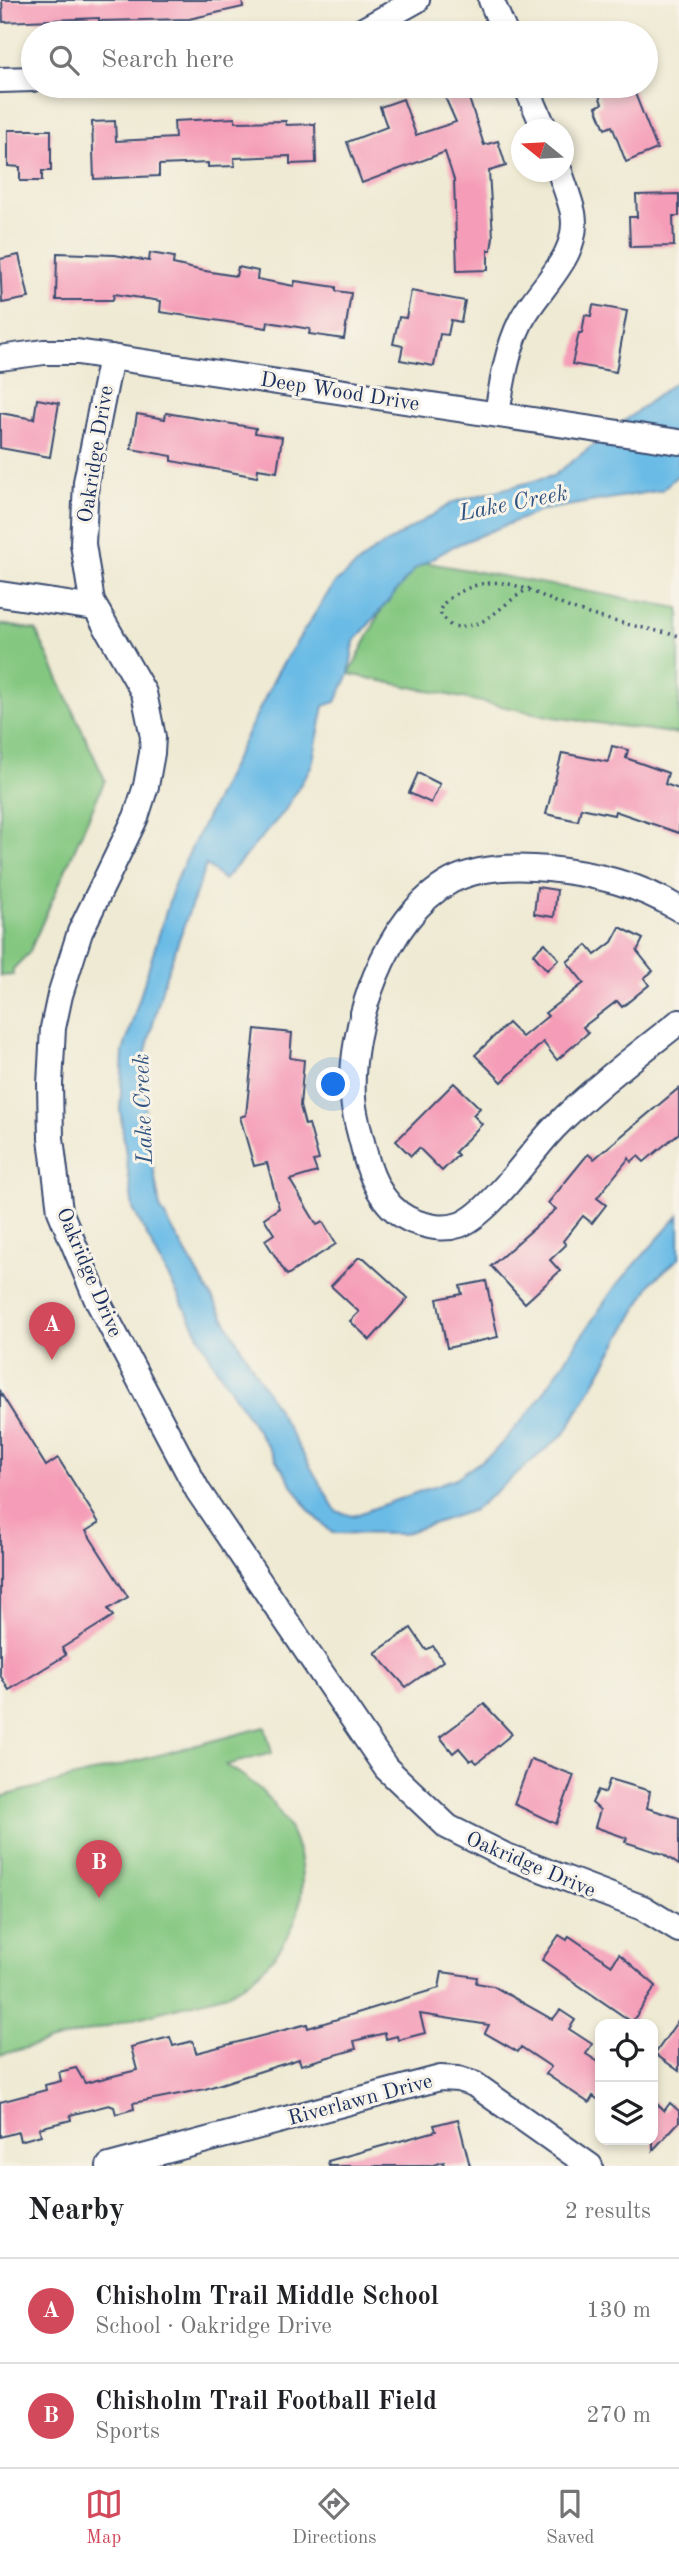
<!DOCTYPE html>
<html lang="en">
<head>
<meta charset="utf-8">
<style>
	body { margin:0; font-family:"Old Standard TT",serif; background:#f6f6f6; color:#202124 }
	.controls { position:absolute; right:21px; bottom:21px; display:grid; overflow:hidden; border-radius:14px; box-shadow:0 4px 10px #0003 }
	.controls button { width:63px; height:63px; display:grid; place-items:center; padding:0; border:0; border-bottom:2px solid #e0e0e0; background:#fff; color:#202124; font:35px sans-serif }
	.compass { position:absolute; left:511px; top:119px; width:63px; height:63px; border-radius:50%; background:#fff; box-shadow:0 4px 10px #0003; rotate:288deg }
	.you { position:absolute; left:334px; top:1085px; width:24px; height:24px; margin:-18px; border:5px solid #fff; border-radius:50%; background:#1a73e8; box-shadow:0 0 0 10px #1a73e833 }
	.badge { display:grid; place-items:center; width:46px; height:46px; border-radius:50%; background:#d1495b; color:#fff; font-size:23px; font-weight:700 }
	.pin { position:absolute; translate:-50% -58px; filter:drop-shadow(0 2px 4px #0008) }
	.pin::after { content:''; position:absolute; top:37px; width:24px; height:21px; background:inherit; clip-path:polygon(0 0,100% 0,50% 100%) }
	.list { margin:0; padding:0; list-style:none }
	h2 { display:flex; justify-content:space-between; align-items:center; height:91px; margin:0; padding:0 28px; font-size:30px }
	h2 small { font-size:23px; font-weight:400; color:#757577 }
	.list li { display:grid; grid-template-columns:46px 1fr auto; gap:21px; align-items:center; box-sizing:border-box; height:105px; padding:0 28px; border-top:2px solid #e0e0e0 }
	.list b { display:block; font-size:26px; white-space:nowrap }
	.list p { margin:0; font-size:23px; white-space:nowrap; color:#757577 }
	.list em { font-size:23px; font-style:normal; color:#757577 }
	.icon { flex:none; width:38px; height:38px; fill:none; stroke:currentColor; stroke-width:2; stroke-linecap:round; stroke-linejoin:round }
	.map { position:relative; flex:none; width:679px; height:2166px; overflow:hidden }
	.search { position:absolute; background:#fff; box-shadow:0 4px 10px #0003; left:21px; right:21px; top:21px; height:77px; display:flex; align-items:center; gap:18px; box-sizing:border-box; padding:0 24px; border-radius:38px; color:#757577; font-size:26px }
	.sheet { height:301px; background:#fff }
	nav { display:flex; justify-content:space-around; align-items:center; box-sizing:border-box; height:98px; border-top:2px solid #e0e0e0; background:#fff; font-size:19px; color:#757577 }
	nav a { display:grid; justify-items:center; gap:4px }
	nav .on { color:#d1495b }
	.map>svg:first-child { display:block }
	.green { fill:#83c780; stroke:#4f7b6f; stroke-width:2 }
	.water { fill:#6bbbe6; stroke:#4375a2; stroke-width:2 }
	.building { fill:#f59db8 }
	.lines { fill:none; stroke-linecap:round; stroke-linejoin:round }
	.minor-casing { stroke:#3b4b70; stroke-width:28 }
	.path { stroke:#3b4b70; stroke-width:3.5; stroke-dasharray:2 5; stroke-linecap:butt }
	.minor { stroke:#fff; stroke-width:24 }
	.labels { text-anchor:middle; stroke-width:6; stroke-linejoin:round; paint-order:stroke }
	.street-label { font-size:21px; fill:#1b2f5e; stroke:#f7f3e8 }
	.water-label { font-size:23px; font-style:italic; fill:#2f5280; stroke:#f7f3e8 }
</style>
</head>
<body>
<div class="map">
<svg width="679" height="2166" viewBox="0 0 679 2166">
	<rect width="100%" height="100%" fill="#f7f3e8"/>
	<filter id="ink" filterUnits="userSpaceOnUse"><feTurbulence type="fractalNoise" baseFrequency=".0143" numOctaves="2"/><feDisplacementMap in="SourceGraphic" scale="14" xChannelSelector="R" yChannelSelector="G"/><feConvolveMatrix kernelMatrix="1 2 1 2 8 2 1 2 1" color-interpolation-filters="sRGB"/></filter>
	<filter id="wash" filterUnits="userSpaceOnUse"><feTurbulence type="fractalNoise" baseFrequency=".00686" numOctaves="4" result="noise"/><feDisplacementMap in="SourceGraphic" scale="28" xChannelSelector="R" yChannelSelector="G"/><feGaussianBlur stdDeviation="1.57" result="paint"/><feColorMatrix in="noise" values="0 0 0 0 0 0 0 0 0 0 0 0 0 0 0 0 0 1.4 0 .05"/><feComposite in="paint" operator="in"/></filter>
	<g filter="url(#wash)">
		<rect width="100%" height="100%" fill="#efead3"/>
		<g class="green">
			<path d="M 407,559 L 679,608 L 679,734 L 553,717 L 349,674 Z"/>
			<path d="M 0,624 L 36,630 L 105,780 L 29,953 L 13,969 L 13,975 L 0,976 Z"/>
			<path d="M 265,1727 L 272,1753 L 226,1765 C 325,1820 329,1939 227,1994 L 0,2055 L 0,1797 Z"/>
		</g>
		<path class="water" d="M 679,379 L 679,474 L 662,490 L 543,510 L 454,546 L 415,569 L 354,642 L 349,674 L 336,702 L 324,706 L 312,765 L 284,812 L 224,880 L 206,865 L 164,981 L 146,1051 L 145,1119 L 160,1208 L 336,1511 L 353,1516 L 456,1478 L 493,1453 L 533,1408 L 614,1288 L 679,1215 L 679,1258 L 652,1282 L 566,1432 L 474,1510 L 402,1534 L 332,1533 L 308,1509 L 214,1364 L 133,1209 L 120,1110 L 123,1052 L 175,882 L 278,671 L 334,584 L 372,552 L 454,502 L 553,476 Z"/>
		<g id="blocks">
			<g class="building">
				<path d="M 2,0 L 242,0 L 243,7 L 189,19 L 99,21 L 99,18 L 3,22 Z"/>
				<path d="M 440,86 L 465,86 L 484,145 L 498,141 L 506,166 L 489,171 L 493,237 L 491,250 L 488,250 L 488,270 L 457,271 L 454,180 L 445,152 L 362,183 L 347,142 L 387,127 L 380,107 L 403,99 L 416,135 L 456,122 Z"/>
				<path d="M 596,86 L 632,86 L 657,149 L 626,162 L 612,126 L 605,129 L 596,107 L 602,104 Z"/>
				<path d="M 235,118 L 235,122 L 286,121 L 286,125 L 315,124 L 316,163 L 290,164 L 290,156 L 234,158 L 235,166 L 208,167 L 208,163 L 159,165 L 159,176 L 94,179 L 92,122 L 115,121 L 116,141 L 175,138 L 174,121 Z"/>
				<path d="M 8,130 L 51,130 L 51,171 L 42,171 L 42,181 L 20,181 L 20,167 L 8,166 Z"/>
				<path d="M 679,194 L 679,216 L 673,216 L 674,246 L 630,247 L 629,217 L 637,217 L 636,195 Z"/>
				<path d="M 57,253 L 115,255 L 149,261 L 150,253 L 174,257 L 173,264 L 199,270 L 236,276 L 238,267 L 258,271 L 257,279 L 294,286 L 295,281 L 336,287 L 336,291 L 351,293 L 344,339 L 309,334 L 310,329 L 268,322 L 267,328 L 160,312 L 161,301 L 114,294 L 113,300 L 56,300 Z"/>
				<path d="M 19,255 L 29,298 L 2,303 L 0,259 Z"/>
				<path d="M 411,291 L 465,301 L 461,322 L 451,320 L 448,335 L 440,334 L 434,366 L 400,360 L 403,346 L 393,344 L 399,317 L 406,318 Z"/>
				<path d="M 593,305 L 627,311 L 616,372 L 572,364 L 579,333 L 582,333 L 585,315 L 591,316 Z"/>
				<path d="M 37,399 L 59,403 L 50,457 L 0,448 L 0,413 L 34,419 Z"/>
				<path d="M 166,413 L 256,428 L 255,433 L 282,437 L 277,472 L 258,469 L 257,477 L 172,461 L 172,456 L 131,449 L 137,414 L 165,419 Z"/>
				<path d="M 612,746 L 628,750 L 626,758 L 668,773 L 665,784 L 679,789 L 679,833 L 615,811 L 614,815 L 581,808 L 578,821 L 546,814 L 562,753 L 608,762 Z"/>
				<path d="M 418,773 L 440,784 L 431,803 L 409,793 Z"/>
				<path d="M 537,887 L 557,890 L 554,917 L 534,914 Z"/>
				<path d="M 620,927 L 643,939 L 637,951 L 653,971 L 644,978 L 649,985 L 622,1007 L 617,1001 L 583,1027 L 588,1033 L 557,1060 L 543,1042 L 502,1082 L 475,1055 L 508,1023 L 522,1037 L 548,1016 L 545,1013 L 584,983 L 567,962 L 587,945 L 595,955 L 612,942 Z"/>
				<path d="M 545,943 L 559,959 L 547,970 L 533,954 Z"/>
				<path d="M 255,1029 L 292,1033 L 290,1058 L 304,1060 L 300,1106 L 305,1125 L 309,1124 L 319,1160 L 313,1161 L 317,1172 L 290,1180 L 317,1225 L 323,1222 L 336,1244 L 287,1275 L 265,1240 L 274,1234 L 264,1218 L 279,1208 L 267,1163 L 254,1166 L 240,1117 L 246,1115 Z"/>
				<path d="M 454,1083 L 480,1108 L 473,1115 L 482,1124 L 455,1152 L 458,1155 L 442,1171 L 419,1148 L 411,1156 L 396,1141 Z"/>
				<path d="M 679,1088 L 679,1133 L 644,1162 L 638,1156 L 631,1162 L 629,1158 L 597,1198 L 606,1205 L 592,1223 L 583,1216 L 563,1241 L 566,1245 L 550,1260 L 560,1271 L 525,1303 L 491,1266 L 556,1209 L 548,1203 L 588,1154 L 594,1159 Z"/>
				<path d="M 358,1258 L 364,1258 L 408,1298 L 370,1340 L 350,1321 L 359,1312 L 331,1286 Z"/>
				<path d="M 486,1281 L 498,1337 L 447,1348 L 437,1299 L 462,1294 L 460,1286 Z"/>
				<path d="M 0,1392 L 46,1466 L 58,1458 L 99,1523 L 86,1531 L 128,1597 L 108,1609 L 113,1616 L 62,1648 L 66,1655 L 9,1690 L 0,1675 Z"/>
				<path d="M 411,1628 L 426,1650 L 433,1646 L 443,1661 L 406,1687 L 375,1653 Z"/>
				<path d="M 484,1704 L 512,1734 L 477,1763 L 473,1759 L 470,1761 L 459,1748 L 453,1753 L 440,1737 Z"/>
				<path d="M 531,1759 L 574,1775 L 556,1824 L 514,1804 Z"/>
				<path d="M 610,1779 L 650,1791 L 647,1808 L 679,1818 L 679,1865 L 663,1854 L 625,1842 L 627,1838 L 595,1827 L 600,1810 L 592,1803 L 598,1790 L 605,1793 Z"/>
				<path d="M 559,1935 L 567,1940 L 569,1936 L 612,1965 L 619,1954 L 656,1986 L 632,2022 L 542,1960 Z"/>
				<path d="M 442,1972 L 477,1977 L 476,1983 L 493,1986 L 550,2018 L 553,2019 L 560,2010 L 575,2020 L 569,2029 L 592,2044 L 586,2054 L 600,2063 L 600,2101 L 593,2096 L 589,2103 L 546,2074 L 551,2067 L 521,2047 L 518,2052 L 485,2033 L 489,2025 L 420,2014 L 425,2033 L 398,2040 L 397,2036 L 386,2039 L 385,2033 L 354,2041 L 356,2049 L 301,2065 L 299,2059 L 205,2089 L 133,2103 L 134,2109 L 116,2114 L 114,2107 L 109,2105 L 70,2115 L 71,2120 L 39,2128 L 41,2135 L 20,2141 L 18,2132 L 0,2137 L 0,2102 L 46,2090 L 45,2085 L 61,2081 L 59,2072 L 76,2068 L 85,2083 L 137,2070 L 131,2047 L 170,2037 L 173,2046 L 193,2041 L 196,2053 L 307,2024 L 308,2028 L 439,1988 Z"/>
				<path d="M 679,2019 L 679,2071 L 655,2054 Z"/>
				<path d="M 653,2100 L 664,2111 L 670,2103 L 679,2111 L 679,2122 L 653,2150 Z"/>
				<path d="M 458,2119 L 470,2166 L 445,2166 L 444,2162 L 429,2166 L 329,2166 L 328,2161 L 436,2131 L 434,2125 Z"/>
			</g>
		</g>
	</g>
	<g filter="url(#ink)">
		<use href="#blocks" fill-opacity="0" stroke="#3b4b70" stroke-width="2"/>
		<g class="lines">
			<defs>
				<g id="minor">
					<path d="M 491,0 L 505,33"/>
					<path d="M 358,33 L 417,0"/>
					<path d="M 0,80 L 33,79"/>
					<path d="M 526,86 L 545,130"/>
					<path d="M 111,357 L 86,482 L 83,544 L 92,602 L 144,693 L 153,737 L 152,753 L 146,786 L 136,817 L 80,932 L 60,995 L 53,1028 L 50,1084 L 51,1138 L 60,1211 L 96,1298 L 198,1491 L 386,1768 L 448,1827 L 504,1855 L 643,1908 L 679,1930"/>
					<path d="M 0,358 L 44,352 L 77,352 L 679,442"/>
					<path d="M 497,414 C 502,383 507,349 521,321 C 539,286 581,256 573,213 C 570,199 564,185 560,172"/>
					<path d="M 0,594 L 95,608"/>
					<path d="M 679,909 C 639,884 595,874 549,869 C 518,866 479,866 451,881 C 384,917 349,1027 353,1098 C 354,1116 360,1133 364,1150 C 371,1180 386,1213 418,1223 C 432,1227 444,1230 459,1225 C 489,1215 530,1153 554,1128 C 592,1089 636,1056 679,1022"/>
					<path d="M 109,2166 L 440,2078 L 458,2079 L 474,2084 L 590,2166"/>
				</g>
			</defs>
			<use href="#minor" class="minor-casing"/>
			<path class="path" d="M 530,588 C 500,603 488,631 451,626 L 439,612 C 444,600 451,597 462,591 C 506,568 538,598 579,611 C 612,622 646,628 679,636"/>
			<use href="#minor" class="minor"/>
		</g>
	</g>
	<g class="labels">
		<g class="street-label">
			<text transform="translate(340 391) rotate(9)" y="7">Deep Wood Drive</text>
			<text transform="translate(95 454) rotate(-81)" y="7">Oakridge Drive</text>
			<text transform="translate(90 1272) rotate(67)" y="7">Oakridge Drive</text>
			<text transform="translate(531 1864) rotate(23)" y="7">Oakridge Drive</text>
			<text transform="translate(360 2099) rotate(-15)" y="7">Riverlawn Drive</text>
		</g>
		<g class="water-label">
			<text transform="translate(513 502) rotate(-11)" y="8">Lake Creek</text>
			<text transform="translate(142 1109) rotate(-92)" y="8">Lake Creek</text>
		</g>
	</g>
</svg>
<div class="controls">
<button><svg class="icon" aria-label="locate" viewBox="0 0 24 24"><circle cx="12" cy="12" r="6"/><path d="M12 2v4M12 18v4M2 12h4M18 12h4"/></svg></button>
<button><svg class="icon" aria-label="layers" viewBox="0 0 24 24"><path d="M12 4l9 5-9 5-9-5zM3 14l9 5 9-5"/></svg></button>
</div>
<svg class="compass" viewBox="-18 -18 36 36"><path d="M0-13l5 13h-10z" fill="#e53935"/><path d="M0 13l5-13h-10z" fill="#757577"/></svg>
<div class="you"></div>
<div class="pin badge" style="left:52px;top:1360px">A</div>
<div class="pin badge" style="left:99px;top:1898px">B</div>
<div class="search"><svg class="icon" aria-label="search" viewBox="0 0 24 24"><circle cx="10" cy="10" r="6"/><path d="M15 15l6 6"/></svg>Search here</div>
</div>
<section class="sheet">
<h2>Nearby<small>2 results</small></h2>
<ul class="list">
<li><span class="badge">A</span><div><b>Chisholm Trail Middle School</b><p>School · Oakridge Drive</p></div><em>130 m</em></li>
<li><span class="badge">B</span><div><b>Chisholm Trail Football Field</b><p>Sports</p></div><em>270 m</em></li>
</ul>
</section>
<nav>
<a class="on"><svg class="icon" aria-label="map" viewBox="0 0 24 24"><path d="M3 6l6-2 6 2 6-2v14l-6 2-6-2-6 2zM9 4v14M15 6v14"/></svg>Map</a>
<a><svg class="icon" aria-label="directions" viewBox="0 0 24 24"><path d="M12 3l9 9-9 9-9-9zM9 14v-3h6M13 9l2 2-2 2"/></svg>Directions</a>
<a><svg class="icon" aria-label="saved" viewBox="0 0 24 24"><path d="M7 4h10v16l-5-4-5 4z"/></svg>Saved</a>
</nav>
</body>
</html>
